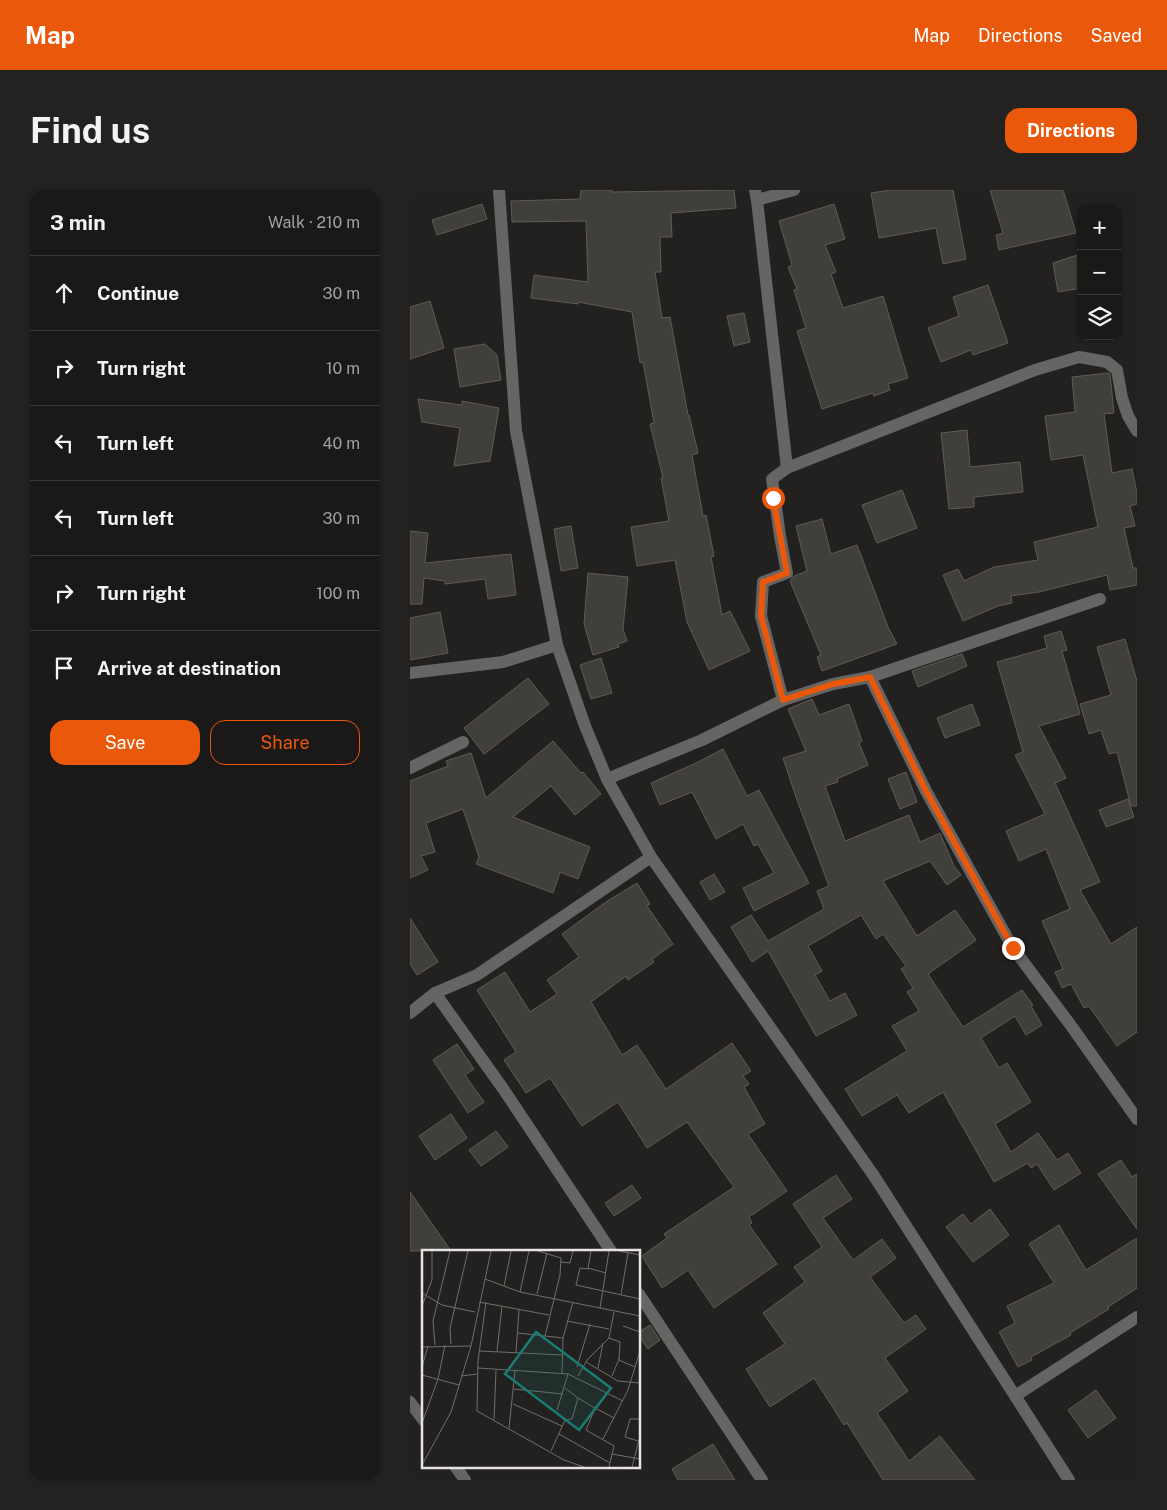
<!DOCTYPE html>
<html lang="en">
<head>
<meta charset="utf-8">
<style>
	body { margin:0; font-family:"Public Sans",sans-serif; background:#232220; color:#f1f3f6 }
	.controls { position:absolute; right:15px; top:15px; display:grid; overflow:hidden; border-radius:10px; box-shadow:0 1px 4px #0004 }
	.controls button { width:45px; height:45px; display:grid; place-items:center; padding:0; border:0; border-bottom:1px solid #383836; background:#1a1917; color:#f1f3f6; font:25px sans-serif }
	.stop { position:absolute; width:15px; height:15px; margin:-11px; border:4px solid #ea580c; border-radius:50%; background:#fff }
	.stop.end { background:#ea580c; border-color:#fff; box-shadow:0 1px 5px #0008 }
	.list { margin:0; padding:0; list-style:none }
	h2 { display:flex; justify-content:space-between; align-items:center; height:65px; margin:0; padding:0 20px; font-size:21px }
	h2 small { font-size:16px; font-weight:400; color:#9fa0a1 }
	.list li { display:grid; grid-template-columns:32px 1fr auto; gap:15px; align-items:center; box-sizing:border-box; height:75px; padding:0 20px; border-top:1px solid #383836 }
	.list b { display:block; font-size:19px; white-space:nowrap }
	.list em { font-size:16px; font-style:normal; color:#9fa0a1 }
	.actions { display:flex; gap:10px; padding:15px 20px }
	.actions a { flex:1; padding:11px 0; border:1px solid #ea580c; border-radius:15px; text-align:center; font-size:18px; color:#ea580c }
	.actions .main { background:#ea580c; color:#fff }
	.icon { flex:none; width:28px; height:28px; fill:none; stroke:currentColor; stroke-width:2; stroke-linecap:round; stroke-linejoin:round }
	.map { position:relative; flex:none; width:727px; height:1290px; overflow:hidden; border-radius:15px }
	header { display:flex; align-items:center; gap:30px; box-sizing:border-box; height:70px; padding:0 25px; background:#ea580c; color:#fff }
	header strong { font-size:24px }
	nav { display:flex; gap:28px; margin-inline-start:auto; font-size:18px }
	.intro { display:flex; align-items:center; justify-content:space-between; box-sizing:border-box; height:120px; padding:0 30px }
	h1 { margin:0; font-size:35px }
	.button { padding:12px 22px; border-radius:15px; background:#ea580c; color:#fff; font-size:18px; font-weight:700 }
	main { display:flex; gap:30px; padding:0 30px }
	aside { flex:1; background:#1a1917; border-radius:15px; box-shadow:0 1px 4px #0004 }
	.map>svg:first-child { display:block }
	.building { fill:#413f3c; stroke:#5e5b58 }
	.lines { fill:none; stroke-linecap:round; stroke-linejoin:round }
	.minor { stroke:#666564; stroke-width:12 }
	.route { stroke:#ea580c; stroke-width:6 }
	.inset-road { fill:none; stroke:#716f6d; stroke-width:1 }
	.view { fill:#1a7c74; fill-opacity:0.15; stroke:#1a7c74; stroke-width:2.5 }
	.inset-edge { fill:none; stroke:#e6e4e3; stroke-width:2.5 }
</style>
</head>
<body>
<header>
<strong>Map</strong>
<nav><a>Map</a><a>Directions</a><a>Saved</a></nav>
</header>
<div class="intro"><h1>Find us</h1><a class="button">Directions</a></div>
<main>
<aside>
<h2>3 min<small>Walk · 210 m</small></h2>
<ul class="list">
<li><svg class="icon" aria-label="ahead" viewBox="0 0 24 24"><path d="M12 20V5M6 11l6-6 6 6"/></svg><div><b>Continue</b></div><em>30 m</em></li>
<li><svg class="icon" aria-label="right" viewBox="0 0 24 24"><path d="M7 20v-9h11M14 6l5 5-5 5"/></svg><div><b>Turn right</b></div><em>10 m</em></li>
<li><svg class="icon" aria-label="left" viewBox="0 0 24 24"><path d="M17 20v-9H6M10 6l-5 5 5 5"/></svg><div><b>Turn left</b></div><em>40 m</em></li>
<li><svg class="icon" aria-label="left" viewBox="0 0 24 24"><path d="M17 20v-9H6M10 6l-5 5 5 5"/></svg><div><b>Turn left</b></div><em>30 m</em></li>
<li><svg class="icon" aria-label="right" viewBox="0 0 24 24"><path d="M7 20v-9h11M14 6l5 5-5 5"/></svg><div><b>Turn right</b></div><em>100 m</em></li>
<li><svg class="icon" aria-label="arrive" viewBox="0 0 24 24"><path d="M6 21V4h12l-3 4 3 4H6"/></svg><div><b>Arrive at destination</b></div></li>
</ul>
<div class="actions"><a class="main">Save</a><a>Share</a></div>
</aside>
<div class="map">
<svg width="727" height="1290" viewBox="0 0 727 1290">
	<rect width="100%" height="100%" fill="#23211f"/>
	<g class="building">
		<path d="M 171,0 L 202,0 L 202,2 L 324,0 L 326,18 L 261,23 L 262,47 L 250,47 L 251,82 L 245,82 L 252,128 L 260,127 L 278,225 L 279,225 L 288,263 L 282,265 L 293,326 L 296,325 L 304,366 L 301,367 L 312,425 L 320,421 L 340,461 L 299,480 L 277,432 L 265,370 L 227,376 L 221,337 L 259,331 L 251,288 L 253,288 L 240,234 L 244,233 L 233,172 L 230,173 L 222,122 L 168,112 L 168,114 L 121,108 L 124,85 L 178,92 L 176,31 L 102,32 L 101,11 L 170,9 Z"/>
		<path d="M 480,0 L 543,0 L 556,69 L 533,74 L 526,38 L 469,48 L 461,3 Z"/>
		<path d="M 580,0 L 653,0 L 666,43 L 589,60 L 586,45 L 593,43 Z"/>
		<path d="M 72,14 L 77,29 L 27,45 L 22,30 Z"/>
		<path d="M 424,14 L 435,49 L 415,55 L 426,82 L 421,84 L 433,118 L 473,106 L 498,188 L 478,194 L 480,200 L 464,206 L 463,203 L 412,219 L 387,141 L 396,138 L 384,100 L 387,99 L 378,77 L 382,75 L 369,31 Z"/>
		<path d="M 667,65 L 671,85 L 671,98 L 648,102 L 643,73 Z"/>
		<path d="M 578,95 L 598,153 L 563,165 L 561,160 L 531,172 L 518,138 L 549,126 L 543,107 Z"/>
		<path d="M 20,111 L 34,158 L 0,169 L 0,117 Z"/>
		<path d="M 334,123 L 340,152 L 324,156 L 317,126 Z"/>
		<path d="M 75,154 L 87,165 L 91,190 L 50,197 L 44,159 Z"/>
		<path d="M 698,183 L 700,184 L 701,194 L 704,223 L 694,224 L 702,283 L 722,279 L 727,303 L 727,314 L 720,316 L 725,336 L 714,338 L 723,378 L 727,378 L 727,395 L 700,400 L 697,385 L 629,402 L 601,406 L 602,413 L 588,416 L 553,431 L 533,385 L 548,379 L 554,391 L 584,377 L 628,370 L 624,352 L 688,337 L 673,265 L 641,270 L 635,226 L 665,222 L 662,187 Z"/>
		<path d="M 8,209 L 52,215 L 52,211 L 89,218 L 80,271 L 44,276 L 50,238 L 12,232 Z"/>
		<path d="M 557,240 L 560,277 L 610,272 L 613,302 L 564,307 L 564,317 L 539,319 L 531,243 Z"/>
		<path d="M 492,300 L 507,338 L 467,353 L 452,315 Z"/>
		<path d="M 412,329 L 421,364 L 447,355 L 478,437 L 487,454 L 412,481 L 407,467 L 411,465 L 380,391 L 384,386 L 397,381 L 386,336 Z"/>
		<path d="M 161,336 L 168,378 L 151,381 L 144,339 Z"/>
		<path d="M 0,341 L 18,343 L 15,373 L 101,364 L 106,405 L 78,409 L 75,389 L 35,394 L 35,391 L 14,388 L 12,414 L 0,414 Z"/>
		<path d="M 178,383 L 218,387 L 213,439 L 217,451 L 208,454 L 209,457 L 183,465 L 174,434 Z"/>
		<path d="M 30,422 L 38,463 L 0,470 L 0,428 Z"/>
		<path d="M 651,441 L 657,460 L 652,461 L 670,524 L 629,536 L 656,588 L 645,593 L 690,692 L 670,700 L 701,754 L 727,737 L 727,842 L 707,856 L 679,816 L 674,818 L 661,794 L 652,798 L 645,782 L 653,779 L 632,731 L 660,719 L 636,659 L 609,671 L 596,641 L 635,624 L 605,565 L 613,562 L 587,472 L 637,458 L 634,446 Z"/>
		<path d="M 715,449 L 727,491 L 727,616 L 721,616 L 707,562 L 699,564 L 691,540 L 679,544 L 670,514 L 701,505 L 687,457 Z"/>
		<path d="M 552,464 L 557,476 L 508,497 L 502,481 Z"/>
		<path d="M 191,468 L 202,503 L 181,509 L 170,475 Z"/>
		<path d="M 118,488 L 139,514 L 74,564 L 54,538 Z"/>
		<path d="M 402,509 L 409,525 L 439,514 L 452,551 L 449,553 L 458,575 L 427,589 L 428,592 L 415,596 L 435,651 L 499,625 L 510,652 L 530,643 L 544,676 L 551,685 L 537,695 L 520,671 L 473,691 L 507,746 L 545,720 L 566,750 L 518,784 L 553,837 L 612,800 L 623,815 L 621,816 L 632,835 L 616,845 L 605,826 L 571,848 L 589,878 L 597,873 L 621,912 L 585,934 L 601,962 L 628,943 L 647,970 L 658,963 L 671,983 L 644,1000 L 627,974 L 621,978 L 618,973 L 584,992 L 533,902 L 499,923 L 487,905 L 452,926 L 435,899 L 497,861 L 482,836 L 509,821 L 497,802 L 503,798 L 491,779 L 496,776 L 473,744 L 466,749 L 451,725 L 398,756 L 412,781 L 405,785 L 420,811 L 435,803 L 447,825 L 406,846 L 358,761 L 342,772 L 321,737 L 341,725 L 358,751 L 414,719 L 407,701 L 419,696 L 387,610 L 373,568 L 396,561 L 378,519 Z"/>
		<path d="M 562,514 L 570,535 L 535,548 L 527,528 Z"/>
		<path d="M 143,551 L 171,583 L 173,582 L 191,604 L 165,625 L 141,596 L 103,627 L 180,657 L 168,689 L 150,682 L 143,703 L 66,674 L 69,667 L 53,619 L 16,633 L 25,662 L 11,666 L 18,680 L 0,688 L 0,591 L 38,576 L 36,571 L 61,563 L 76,608 Z"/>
		<path d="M 313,559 L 337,606 L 349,600 L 399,693 L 344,721 L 333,698 L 364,683 L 348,654 L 344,656 L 333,634 L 306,649 L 282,602 L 250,615 L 241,593 L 284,574 Z"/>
		<path d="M 496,582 L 507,612 L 490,619 L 478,589 Z"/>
		<path d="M 718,609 L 724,627 L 696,637 L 689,620 Z"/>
		<path d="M 304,684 L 315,702 L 300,710 L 290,692 Z"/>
		<path d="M 227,693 L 240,714 L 237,716 L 263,754 L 242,769 L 244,772 L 218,790 L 216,786 L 181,812 L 212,865 L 227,855 L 256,899 L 322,853 L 341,881 L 333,886 L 339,894 L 334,897 L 355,934 L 338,944 L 377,1001 L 339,1027 L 342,1033 L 339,1035 L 367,1074 L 304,1118 L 278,1080 L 252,1098 L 232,1066 L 257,1048 L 254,1044 L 324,997 L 277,932 L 237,958 L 208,912 L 172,936 L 140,888 L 116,903 L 94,870 L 106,862 L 67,800 L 95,782 L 120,822 L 147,804 L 137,790 L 169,767 L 152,744 L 196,712 Z"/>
		<path d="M 0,728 L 28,772 L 7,785 L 0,774 Z"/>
		<path d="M 47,854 L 64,879 L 55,885 L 74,912 L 58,923 L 23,870 Z"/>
		<path d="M 41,924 L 57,948 L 25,970 L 9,946 Z"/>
		<path d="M 86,941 L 98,957 L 71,976 L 59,960 Z"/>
		<path d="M 711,970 L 722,987 L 727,984 L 727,1039 L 688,984 Z"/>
		<path d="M 426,985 L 442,1009 L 413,1028 L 443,1070 L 472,1049 L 486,1068 L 460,1087 L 494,1133 L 506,1125 L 516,1139 L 475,1168 L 498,1201 L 467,1223 L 499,1271 L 530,1246 L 565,1290 L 473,1290 L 437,1233 L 434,1235 L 404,1188 L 360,1217 L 336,1179 L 375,1154 L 353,1123 L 395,1092 L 384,1077 L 412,1057 L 383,1014 Z"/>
		<path d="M 222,995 L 231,1008 L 204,1026 L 195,1013 Z"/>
		<path d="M 0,1002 L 41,1061 L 0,1061 Z"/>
		<path d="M 580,1019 L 599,1045 L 563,1072 L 536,1037 L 553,1024 L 561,1034 Z"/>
		<path d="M 649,1035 L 676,1080 L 727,1048 L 727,1098 L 698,1117 L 699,1119 L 660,1143 L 661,1145 L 621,1167 L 622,1170 L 608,1177 L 589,1142 L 605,1133 L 597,1116 L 644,1093 L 619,1054 Z"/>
		<path d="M 240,1135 L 250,1150 L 238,1159 L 229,1146 L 229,1142 Z"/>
		<path d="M 686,1200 L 706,1228 L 678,1248 L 658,1220 Z"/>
		<path d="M 303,1254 L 325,1290 L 268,1290 L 262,1279 Z"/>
	</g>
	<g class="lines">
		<g class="minor">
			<path d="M 89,0 L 106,241 L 147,455 L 175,536 L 197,589 L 241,667 L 464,986 L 659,1290"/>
			<path d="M 345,0 L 347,10 L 384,0"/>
			<path d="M 347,10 L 377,278"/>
			<path d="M 0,483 L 93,472 L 147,455"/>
			<path d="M 460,487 L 516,601 L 603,758 L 662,837 L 727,929"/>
			<path d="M 373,510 L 351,426 L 353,392 L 377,383 L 370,346 L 362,289 L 377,278 L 625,180 L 669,167 L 697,172 L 707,180 L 712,208 L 718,226 L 727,241"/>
			<path d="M 0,578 L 53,552"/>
			<path d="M 197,589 L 292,550 L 373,510 L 423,494 L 460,487 L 690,409"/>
			<path d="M 25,803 L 94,900 L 201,1061"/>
			<path d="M 0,823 L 25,803 L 67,785 L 241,667"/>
			<path d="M 229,1104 L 352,1290"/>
			<path d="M 605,1206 L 727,1127"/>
			<path d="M 0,1212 L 14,1231"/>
			<path d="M 45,1276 L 55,1290"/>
		</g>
	</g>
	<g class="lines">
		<path class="route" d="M 363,308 L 377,383 L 353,392 L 351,426 L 373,510 L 423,494 L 460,487 L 516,601 L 603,758"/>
	</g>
	<g transform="translate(12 1060)">
		<rect width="218" height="218" fill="#23211f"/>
		<path class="inset-road" d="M 116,1 L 139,8 L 138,25 L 123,86M 169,1 L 166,18 L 184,23M 197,1 L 218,5M 139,12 L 148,13 L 151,1M 167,19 L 158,18 L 154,35 L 218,49M 63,29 L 98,42 L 218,66M 82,36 L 89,1M 98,42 L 107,1M 0,43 L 20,55 L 53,62M 115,44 L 125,3M 199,45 L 206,3M 57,52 L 127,65M 64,52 L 56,111 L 55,161 L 142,210 L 162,217M 0,56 L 10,30 L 10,1M 178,58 L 187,1M 145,71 L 187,79M 201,76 L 218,82M 96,83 L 141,88M 187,88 L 198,92 L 197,110 L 213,117M 29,94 L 28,78 L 46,1M 13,95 L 11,71 L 28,1M 0,97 L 49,96M 58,101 L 141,105M 75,101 L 80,56M 94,102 L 97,60M 164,112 L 196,131 L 218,133M 0,117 L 6,96M 155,117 L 168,74M 56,118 L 146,124 L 201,151M 176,118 L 181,93M 140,123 L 141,88 L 151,52M 0,125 L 37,135M 39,126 L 56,124M 156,126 L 165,110 L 187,88 L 192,62M 190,126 L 197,109M 92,139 L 141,144M 156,148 L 173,158M 91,154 L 140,176M 135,160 L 146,124M 72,170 L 74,120M 0,173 L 16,129 L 23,95M 87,178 L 93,121M 137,184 L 188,213M 181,189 L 206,140 L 218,101M 216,191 L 203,187 L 208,169 L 218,169M 129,201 L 143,170 L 150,169 L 156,148 L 143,138M 190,204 L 218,209M 0,215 L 29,162 L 49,96 L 69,1M 187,217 L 192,196 L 164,180 L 173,158 L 192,168M 210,217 L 218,186"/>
		<path class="view" d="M 114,82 L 189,138 L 157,180 L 83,124 Z"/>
		<rect width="218" height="218" class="inset-edge"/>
	</g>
</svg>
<div class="controls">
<button>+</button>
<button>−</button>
<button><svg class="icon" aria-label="layers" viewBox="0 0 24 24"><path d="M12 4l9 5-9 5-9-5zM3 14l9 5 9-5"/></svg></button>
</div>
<div class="stop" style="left:363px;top:308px"></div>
<div class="stop end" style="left:603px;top:758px"></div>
</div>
</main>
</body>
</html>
